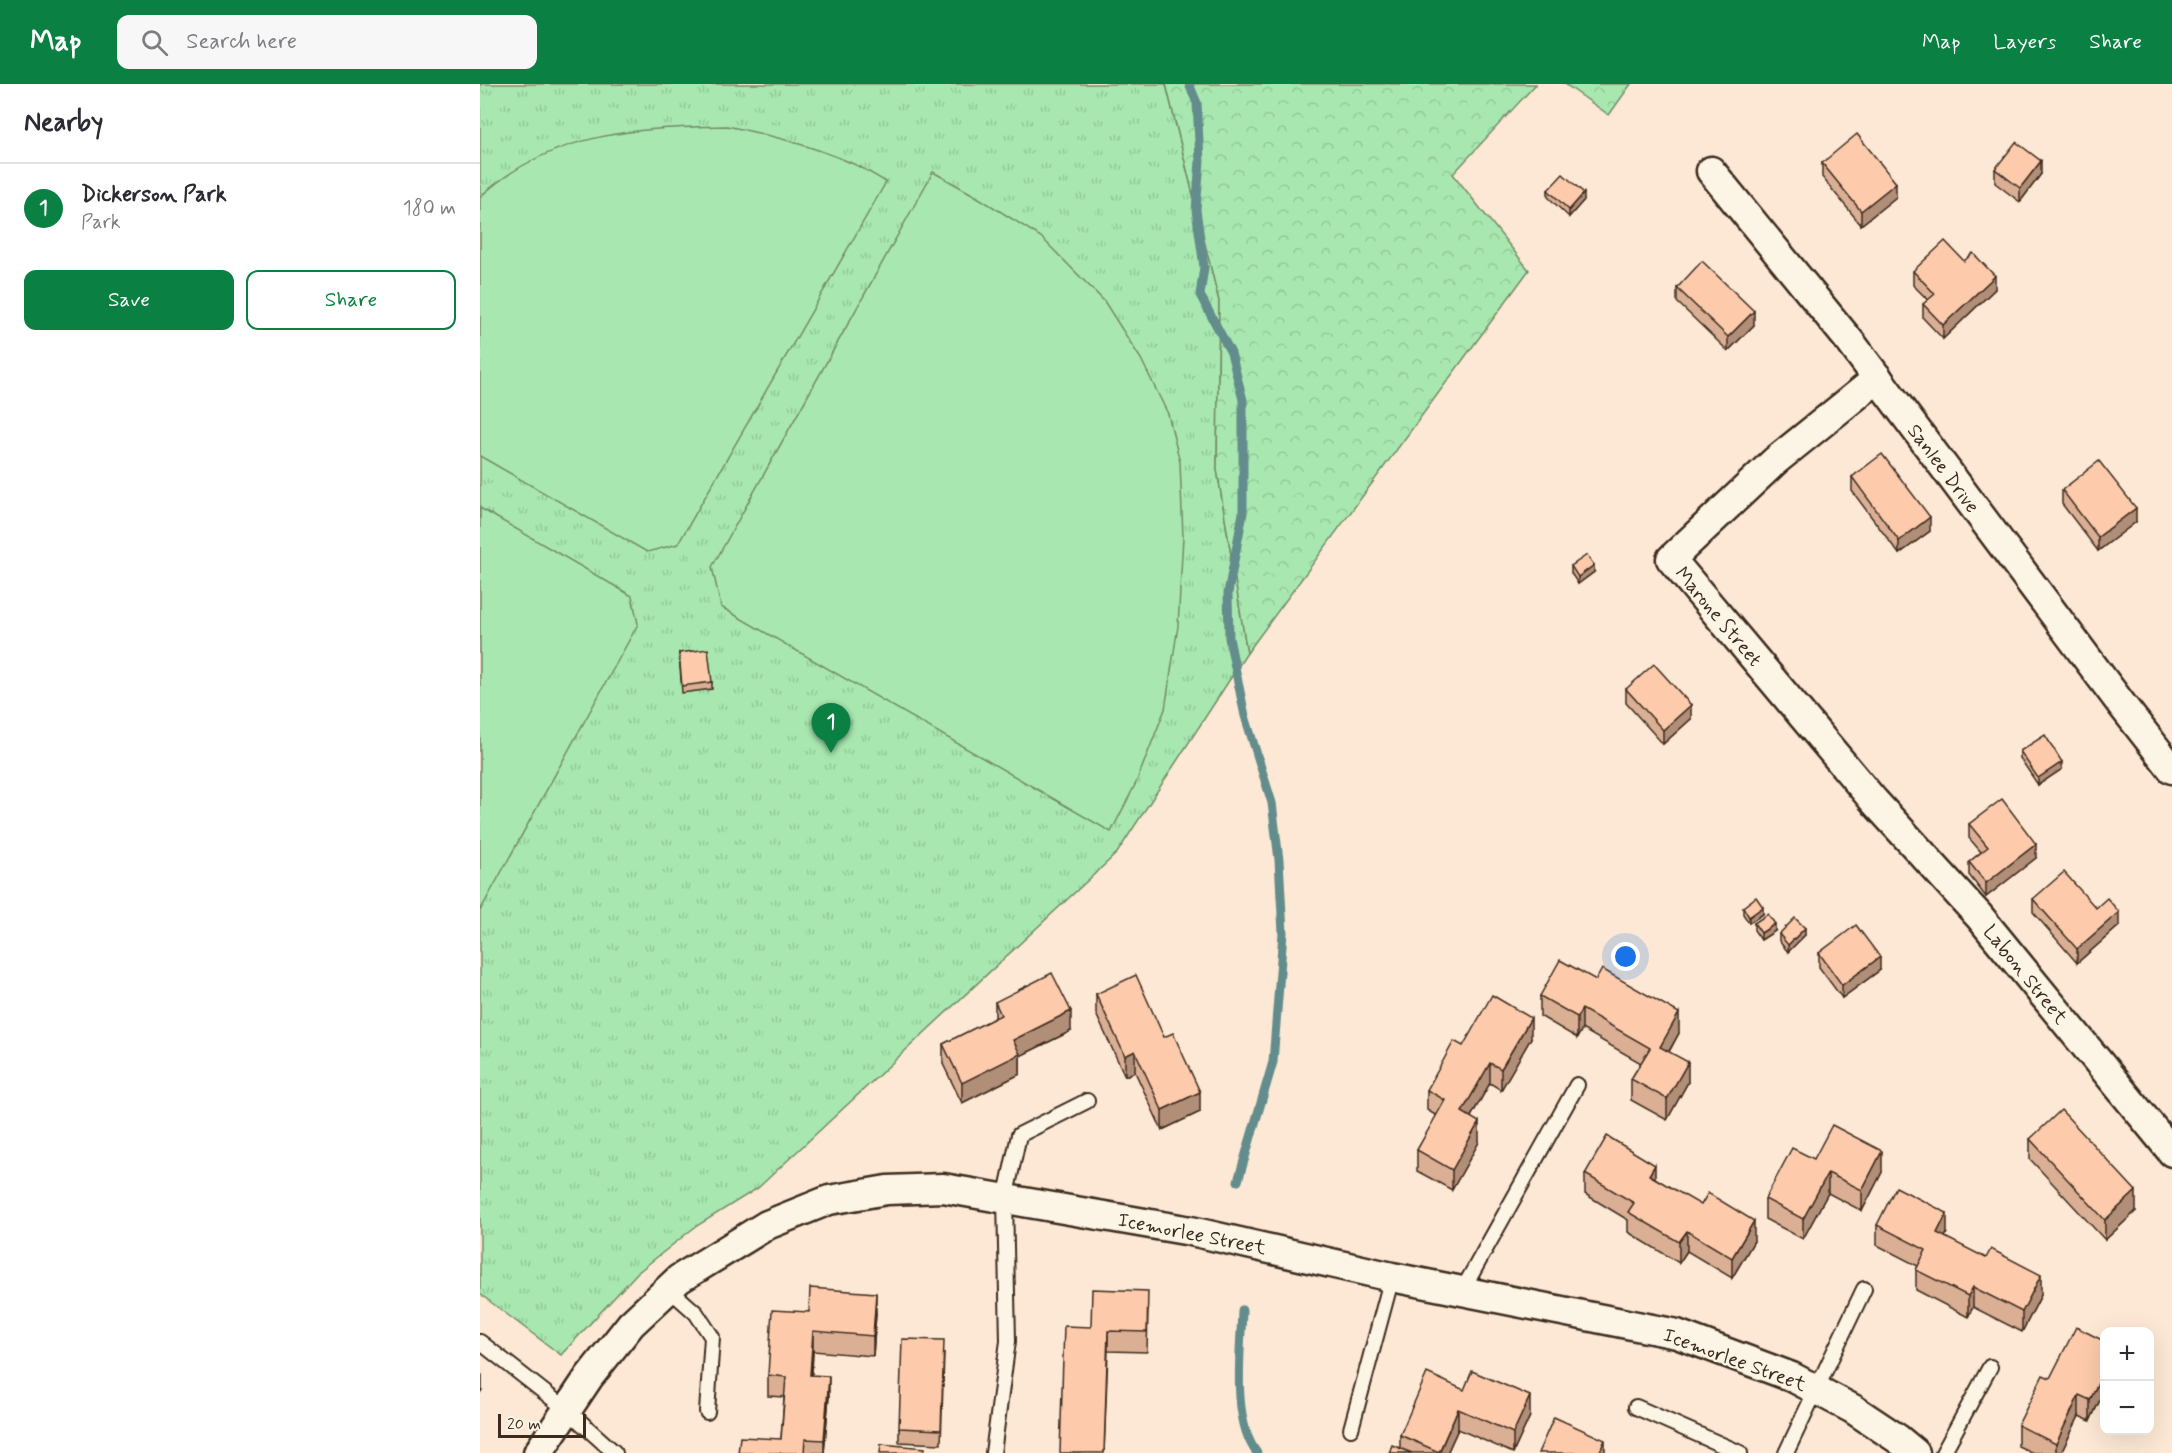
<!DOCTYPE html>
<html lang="en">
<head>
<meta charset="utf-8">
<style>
	body { margin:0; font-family:Mynerve,sans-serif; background:#f7f7f7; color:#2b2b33 }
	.controls { position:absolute; right:18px; bottom:18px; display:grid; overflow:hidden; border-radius:12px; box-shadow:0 6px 24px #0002 }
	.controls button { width:54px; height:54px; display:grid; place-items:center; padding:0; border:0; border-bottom:2px solid #e1e1e2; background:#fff; color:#2b2b33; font:30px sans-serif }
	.scale { position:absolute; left:18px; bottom:15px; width:88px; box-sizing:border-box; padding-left:6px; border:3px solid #3b2a1e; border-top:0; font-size:16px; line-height:21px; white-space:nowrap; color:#3b2a1e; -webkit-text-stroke:4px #fcf5e5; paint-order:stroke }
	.you { position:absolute; left:1146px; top:873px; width:21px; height:21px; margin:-15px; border:4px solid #fff; border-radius:50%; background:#1a73e8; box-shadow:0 0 0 9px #1a73e833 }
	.badge { display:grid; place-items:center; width:39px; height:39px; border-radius:50%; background:#0b8043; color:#fff; font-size:20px; font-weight:700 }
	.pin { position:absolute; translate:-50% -50px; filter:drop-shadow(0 2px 3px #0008) }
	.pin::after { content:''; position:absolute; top:32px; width:21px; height:18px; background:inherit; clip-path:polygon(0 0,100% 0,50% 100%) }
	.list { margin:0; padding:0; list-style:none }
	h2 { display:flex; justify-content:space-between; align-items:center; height:78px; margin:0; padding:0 24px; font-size:26px }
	h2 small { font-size:20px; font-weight:400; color:#7c7c81 }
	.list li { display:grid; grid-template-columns:39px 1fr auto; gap:18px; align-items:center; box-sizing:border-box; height:90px; padding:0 24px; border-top:2px solid #e1e1e2 }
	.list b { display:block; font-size:22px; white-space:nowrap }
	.list p { margin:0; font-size:20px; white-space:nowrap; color:#7c7c81 }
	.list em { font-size:20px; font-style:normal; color:#7c7c81 }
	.actions { display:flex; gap:12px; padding:18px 24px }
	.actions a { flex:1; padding:14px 0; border:2px solid #0b8043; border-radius:12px; text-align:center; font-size:21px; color:#0b8043 }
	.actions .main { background:#0b8043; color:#fff }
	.icon { flex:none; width:33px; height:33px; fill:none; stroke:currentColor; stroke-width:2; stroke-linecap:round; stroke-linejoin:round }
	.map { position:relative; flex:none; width:1692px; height:1369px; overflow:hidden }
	header { display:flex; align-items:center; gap:36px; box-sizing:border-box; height:84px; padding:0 30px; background:#0b8043; color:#fff }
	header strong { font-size:28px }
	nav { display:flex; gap:33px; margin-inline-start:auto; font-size:21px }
	.search { width:420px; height:54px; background:#f7f7f7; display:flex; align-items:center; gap:15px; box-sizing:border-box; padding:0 21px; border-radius:12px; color:#7c7c81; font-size:22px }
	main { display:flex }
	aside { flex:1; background:#fff }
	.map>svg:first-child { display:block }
	.grass { fill:url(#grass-tufts); stroke:#728967; stroke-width:1.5 }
	.forest { fill:url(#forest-crowns); stroke:#728967; stroke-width:1.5 }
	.pitch { fill:#a8e8b0; stroke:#728967; stroke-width:1.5 }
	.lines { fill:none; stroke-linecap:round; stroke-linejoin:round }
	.stream { stroke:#638c8c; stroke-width:9 }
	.lane-casing { stroke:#3b2a1e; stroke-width:18 }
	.street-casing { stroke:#3b2a1e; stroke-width:33 }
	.lane { stroke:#fcf5e5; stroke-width:14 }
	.street { stroke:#fcf5e5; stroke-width:28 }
	.wall { fill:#daaf94; stroke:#3b2a1e; stroke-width:1.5 }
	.shaded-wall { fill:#b18e78; stroke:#3b2a1e; stroke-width:1.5 }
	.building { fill:#fdcbac; stroke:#3b2a1e; stroke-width:1.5 }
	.labels { text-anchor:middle; stroke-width:4.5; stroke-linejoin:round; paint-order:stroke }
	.street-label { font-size:20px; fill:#3b2a1e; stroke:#fcf5e5 }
</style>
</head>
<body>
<header>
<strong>Map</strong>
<div class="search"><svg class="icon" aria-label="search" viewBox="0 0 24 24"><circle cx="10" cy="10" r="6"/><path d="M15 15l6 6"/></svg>Search here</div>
<nav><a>Map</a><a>Layers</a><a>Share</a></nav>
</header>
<main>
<aside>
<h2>Nearby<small></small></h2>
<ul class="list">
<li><span class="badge">1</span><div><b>Dickerson Park</b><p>Park</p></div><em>180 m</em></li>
</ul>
<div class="actions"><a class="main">Save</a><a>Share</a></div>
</aside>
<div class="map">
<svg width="1692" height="1369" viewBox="0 0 1692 1369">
	<defs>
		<pattern id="grass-tufts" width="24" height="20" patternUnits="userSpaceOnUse" patternTransform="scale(1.5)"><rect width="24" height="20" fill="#a8e8b0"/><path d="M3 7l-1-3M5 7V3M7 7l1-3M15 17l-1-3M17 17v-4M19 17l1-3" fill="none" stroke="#92c797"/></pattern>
		<pattern id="forest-crowns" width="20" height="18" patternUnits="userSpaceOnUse" patternTransform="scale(1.5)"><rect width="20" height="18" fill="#a8e8b0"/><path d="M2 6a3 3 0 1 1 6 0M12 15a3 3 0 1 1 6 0" fill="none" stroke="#92c797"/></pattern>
	</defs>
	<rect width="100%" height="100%" fill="#fce8d4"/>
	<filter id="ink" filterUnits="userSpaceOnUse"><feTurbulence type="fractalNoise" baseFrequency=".0167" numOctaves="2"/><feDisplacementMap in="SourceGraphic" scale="12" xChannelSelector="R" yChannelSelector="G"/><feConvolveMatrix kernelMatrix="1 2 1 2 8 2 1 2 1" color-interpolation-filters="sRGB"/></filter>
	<g filter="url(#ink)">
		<path class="grass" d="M 0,0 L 686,0 L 739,217 L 737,385 L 767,569 L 637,769 L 278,1104 L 215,1143 L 157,1189 L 81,1271 L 0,1210 Z"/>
		<g class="forest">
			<path d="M 686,0 L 1056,0 L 973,90 L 1049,186 L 767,569 L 737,385 L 739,217 Z"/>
			<path d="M 1085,0 L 1151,0 L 1129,31 Z"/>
		</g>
		<g class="pitch">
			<path d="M 247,42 C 289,51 330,61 369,78 C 382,83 394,91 406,98 L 198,460 L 167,468 L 0,372 L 0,113 C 70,48 157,44 247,42 Z"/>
			<path d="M 453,88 L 494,111 L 561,153 L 624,217 L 661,275 L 688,330 L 700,378 L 703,453 L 698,542 L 685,625 L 656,699 L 631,748 L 241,523 L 232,483 Z"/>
			<path d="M 0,424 L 152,512 L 158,540 L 0,827 Z"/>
		</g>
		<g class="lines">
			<g class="stream">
				<path d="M 709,0 L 717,19 L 720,77 L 716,126 L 724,183 L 720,211 L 751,269 L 763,316 L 763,429 L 748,509 L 749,554 L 765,632 L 792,719 L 799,776 L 803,849 L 793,978 L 758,1097"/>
				<path d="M 762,1226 C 761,1266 751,1336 777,1369"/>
			</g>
			<defs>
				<g id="lane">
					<path d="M 189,1205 L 216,1229 L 232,1253 L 227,1328"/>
					<path d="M 982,1207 L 1097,1001"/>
					<path d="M 0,1258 L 87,1326 L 135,1369"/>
					<path d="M 1156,1323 L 1260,1369"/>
					<path d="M 871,1345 L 912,1193"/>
					<path d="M 513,1369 L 528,1257 L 525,1115 L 539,1051 L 607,1017"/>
					<path d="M 1306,1369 L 1384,1205"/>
					<path d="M 1463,1369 L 1510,1283"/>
				</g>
				<g id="street">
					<path d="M 1231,87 L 1372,260 L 1642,621 L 1692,685"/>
					<path d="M 1398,294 L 1295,377 L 1191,475 L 1394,717 L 1499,832 L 1692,1068"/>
					<path d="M 58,1369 L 109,1293 L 151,1240 L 199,1195 L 287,1141 L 349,1116 L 407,1106 L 463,1104 L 711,1147 L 912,1193 L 1197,1250 L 1312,1293 L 1373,1325 L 1418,1355 L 1435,1369"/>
				</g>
			</defs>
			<use href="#lane" class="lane-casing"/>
			<use href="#street" class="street-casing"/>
			<use href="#lane" class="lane"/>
			<use href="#street" class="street"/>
		</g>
		<g class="wall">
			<path d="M 1342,79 L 1416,113 L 1381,141 L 1342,93 Z"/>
			<path d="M 1515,85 L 1561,90 L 1540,118 L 1515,99 Z"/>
			<path d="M 1068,106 L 1104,116 L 1089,133 L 1068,113 Z"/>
			<path d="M 1484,177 L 1515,205 L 1463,255 L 1443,234 L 1443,220 L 1448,216 L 1433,201 L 1433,187 Z"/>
			<path d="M 1197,204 L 1274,241 L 1248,267 L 1197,218 Z"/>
			<path d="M 1372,393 L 1450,447 L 1419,470 L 1372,407 Z"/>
			<path d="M 1582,406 L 1656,438 L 1618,467 L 1582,420 Z"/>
			<path d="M 1091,482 L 1114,488 L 1098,500 L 1091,489 Z"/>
			<path d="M 199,569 L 232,598 L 232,605 L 202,609 Z"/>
			<path d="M 1146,605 L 1211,635 L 1183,660 L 1146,619 Z"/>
			<path d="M 1540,667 L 1582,685 L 1558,701 L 1540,674 Z"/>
			<path d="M 1489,740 L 1556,774 L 1506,813 L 1489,791 L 1489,778 L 1501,768 L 1489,754 Z"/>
			<path d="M 1553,815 L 1616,824 L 1639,842 L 1597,879 L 1553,828 Z"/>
			<path d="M 1263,823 L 1283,830 L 1269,839 L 1263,830 Z"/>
			<path d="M 1274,839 L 1295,847 L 1281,856 L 1274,846 Z"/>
			<path d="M 1299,850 L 1325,851 L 1308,868 L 1299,857 Z"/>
			<path d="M 1339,869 L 1400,886 L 1362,914 L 1339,883 Z"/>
			<path d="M 616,910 L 684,953 L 720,1028 L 682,1046 L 655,988 L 645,992 L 616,930 Z"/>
			<path d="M 1060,912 L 1199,949 L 1189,968 L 1208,998 L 1187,1036 L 1151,1016 L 1151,995 L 1161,979 L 1102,945 L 1097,954 L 1060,932 Z"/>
			<path d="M 515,918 L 591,947 L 540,972 L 540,990 L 482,1019 L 463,980 L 463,960 L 515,934 Z"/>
			<path d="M 1051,954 L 1021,1006 L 1010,999 L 991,1033 L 999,1058 L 972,1106 L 937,1087 L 937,1066 L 957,1032 L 947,1026 L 947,1006 L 983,962 Z"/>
			<path d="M 1550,1055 L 1656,1127 L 1625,1156 L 1550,1075 Z"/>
			<path d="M 1334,1075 L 1402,1088 L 1382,1127 L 1348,1109 L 1323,1155 L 1285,1135 L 1285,1115 Z"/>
			<path d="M 1105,1090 L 1175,1094 L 1274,1157 L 1252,1194 L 1207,1167 L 1199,1179 L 1148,1148 L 1148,1136 L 1105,1110 Z"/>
			<path d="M 1397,1141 L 1467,1149 L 1465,1153 L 1561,1211 L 1542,1248 L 1493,1223 L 1488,1233 L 1436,1206 L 1436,1186 L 1438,1182 L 1397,1161 Z"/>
			<path d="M 668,1227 L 667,1268 L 628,1267 L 611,1243 Z"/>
			<path d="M 329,1228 L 396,1229 L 393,1272 L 333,1267 L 332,1291 L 349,1312 L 344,1369 L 258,1369 L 301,1355 L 304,1313 L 288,1312 L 288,1291 Z"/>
			<path d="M 1624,1257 L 1624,1307 L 1610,1337 L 1599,1332 L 1581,1369 L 1553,1369 L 1538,1362 L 1538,1341 L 1570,1294 Z"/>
			<path d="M 464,1270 L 461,1360 L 419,1358 L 419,1344 Z"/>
			<path d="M 984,1306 L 1050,1332 L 1033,1369 L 978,1345 L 967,1369 L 909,1369 L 920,1364 L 920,1351 Z"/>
		</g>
		<g class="shaded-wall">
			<path d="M 1561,77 L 1561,90 L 1540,118 L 1540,104 Z"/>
			<path d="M 1416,99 L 1416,113 L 1381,141 L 1381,127 Z"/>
			<path d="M 1104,109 L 1104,116 L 1089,133 L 1089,126 Z"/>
			<path d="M 1515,192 L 1515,205 L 1463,255 L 1463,241 Z"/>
			<path d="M 1274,227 L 1274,241 L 1248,267 L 1248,253 Z"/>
			<path d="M 1656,424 L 1656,438 L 1618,467 L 1618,453 Z"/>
			<path d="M 1450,433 L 1450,447 L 1419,470 L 1419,457 Z"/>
			<path d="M 1114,481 L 1114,488 L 1098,500 L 1098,493 Z"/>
			<path d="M 1211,621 L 1211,635 L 1183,660 L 1183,646 Z"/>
			<path d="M 1582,678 L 1582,685 L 1558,701 L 1558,694 Z"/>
			<path d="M 1556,760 L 1556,774 L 1506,813 L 1506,799 Z"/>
			<path d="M 1283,823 L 1283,830 L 1269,839 L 1269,833 Z"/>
			<path d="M 1639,828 L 1639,842 L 1597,879 L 1597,865 Z"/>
			<path d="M 1295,840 L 1295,847 L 1281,856 L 1281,849 Z"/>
			<path d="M 1325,844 L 1325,851 L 1308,868 L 1308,861 Z"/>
			<path d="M 1400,873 L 1400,886 L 1362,914 L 1362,901 Z"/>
			<path d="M 1102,925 L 1102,945 L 1097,954 L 1097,933 Z"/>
			<path d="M 591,927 L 591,947 L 540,972 L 540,990 L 482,1019 L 482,999 L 533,956 Z"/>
			<path d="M 1199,929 L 1199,949 L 1180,983 L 1180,963 Z"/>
			<path d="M 1051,934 L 1051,954 L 1021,1006 L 1021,985 Z"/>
			<path d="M 655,967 L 655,988 L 645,992 L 645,972 Z"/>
			<path d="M 1208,978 L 1208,998 L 1187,1036 L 1187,1015 Z"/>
			<path d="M 1010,979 L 1010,999 L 982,1048 L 982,1028 Z"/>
			<path d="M 720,1008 L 720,1028 L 682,1046 L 682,1026 Z"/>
			<path d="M 999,1038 L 999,1058 L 972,1106 L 972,1086 Z"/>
			<path d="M 1402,1067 L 1402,1088 L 1382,1127 L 1382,1106 Z"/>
			<path d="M 1175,1081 L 1175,1101 L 1169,1091 Z"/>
			<path d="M 1348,1089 L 1348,1109 L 1323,1155 L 1323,1135 Z"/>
			<path d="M 1656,1107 L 1656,1127 L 1625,1156 L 1625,1136 Z"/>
			<path d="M 1467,1129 L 1467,1149 L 1457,1169 L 1457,1149 Z"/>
			<path d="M 1274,1137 L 1274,1157 L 1252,1194 L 1252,1174 Z"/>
			<path d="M 1207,1147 L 1207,1167 L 1199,1179 L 1199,1158 Z"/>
			<path d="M 1561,1191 L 1561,1211 L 1542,1248 L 1542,1228 Z"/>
			<path d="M 1493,1203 L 1493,1223 L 1488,1233 L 1488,1212 Z"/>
			<path d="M 396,1209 L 396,1229 L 393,1272 L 393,1252 Z"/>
			<path d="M 333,1247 L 333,1267 L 330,1311 L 330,1291 Z"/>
			<path d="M 628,1247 L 628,1267 L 624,1369 Z"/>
			<path d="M 1624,1287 L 1624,1307 L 1610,1337 L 1610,1316 Z"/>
			<path d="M 2,1292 L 2,1306 L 0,1309 L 0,1295 Z"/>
			<path d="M 349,1292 L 349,1312 L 344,1369 L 344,1356 Z"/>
			<path d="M 1599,1311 L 1599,1332 L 1581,1369 L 1576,1369 L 1576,1360 Z"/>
			<path d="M 1050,1312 L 1050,1332 L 1033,1369 L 1033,1349 Z"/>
			<path d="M 978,1325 L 978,1345 L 967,1369 L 959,1369 Z"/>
			<path d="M 1125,1356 L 1125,1369 L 1119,1369 Z"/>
		</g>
		<g class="building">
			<path d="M 1377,50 L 1416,99 L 1381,127 L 1342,79 Z"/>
			<path d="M 1536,58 L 1561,77 L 1540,104 L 1515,85 Z"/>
			<path d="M 1083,90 L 1104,109 L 1089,126 L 1068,106 Z"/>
			<path d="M 1465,157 L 1484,177 L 1493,169 L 1515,192 L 1463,241 L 1443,220 L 1455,210 L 1433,187 Z"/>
			<path d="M 1222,177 L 1274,227 L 1248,253 L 1197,204 Z"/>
			<path d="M 1402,370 L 1450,433 L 1419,457 L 1372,393 Z"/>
			<path d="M 1619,377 L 1656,424 L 1618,453 L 1582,406 Z"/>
			<path d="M 1107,471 L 1114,481 L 1098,493 L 1091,482 Z"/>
			<path d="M 228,565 L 232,598 L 202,602 L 199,569 Z"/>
			<path d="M 1174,580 L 1211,621 L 1183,646 L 1146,605 Z"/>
			<path d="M 1565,651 L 1582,678 L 1558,694 L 1540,667 Z"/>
			<path d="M 1522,715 L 1556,760 L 1506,799 L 1489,778 L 1508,763 L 1489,740 Z"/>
			<path d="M 1584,788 L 1616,824 L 1627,814 L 1639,828 L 1597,865 L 1553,815 Z"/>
			<path d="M 1276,813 L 1283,823 L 1269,833 L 1263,823 Z"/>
			<path d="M 1288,830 L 1295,840 L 1281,849 L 1274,839 Z"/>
			<path d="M 1315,834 L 1325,844 L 1308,861 L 1299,850 Z"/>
			<path d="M 1376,841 L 1400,873 L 1362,901 L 1339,869 Z"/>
			<path d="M 1080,876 L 1116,896 L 1122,885 L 1199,929 L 1180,963 L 1208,978 L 1187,1015 L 1151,995 L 1170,964 L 1102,925 L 1097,933 L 1060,912 Z"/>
			<path d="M 572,889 L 591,927 L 533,956 L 540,970 L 482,999 L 463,960 L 521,931 L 515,918 Z"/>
			<path d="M 656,891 L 684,953 L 693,949 L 720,1008 L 682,1026 L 655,967 L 645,972 L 616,910 Z"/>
			<path d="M 1012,911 L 1051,934 L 1021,985 L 1010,979 L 982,1028 L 999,1038 L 972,1086 L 937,1066 L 965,1016 L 947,1006 L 974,957 L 983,962 Z"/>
			<path d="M 1581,1026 L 1656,1107 L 1625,1136 L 1550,1055 Z"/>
			<path d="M 1352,1041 L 1402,1067 L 1382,1106 L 1348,1089 L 1323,1135 L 1285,1115 L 1312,1064 L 1334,1075 Z"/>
			<path d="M 1127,1052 L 1175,1081 L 1169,1091 L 1221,1121 L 1228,1109 L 1274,1137 L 1252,1174 L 1207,1147 L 1199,1158 L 1148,1128 L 1154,1119 L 1105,1090 Z"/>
			<path d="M 1416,1103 L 1467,1129 L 1457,1149 L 1506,1174 L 1511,1165 L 1561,1191 L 1542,1228 L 1493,1203 L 1488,1212 L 1436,1186 L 1446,1166 L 1397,1141 Z"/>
			<path d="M 330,1204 L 396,1209 L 393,1252 L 333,1247 L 330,1291 L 349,1292 L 344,1356 L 325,1355 L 324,1369 L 258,1369 L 260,1353 L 301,1355 L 306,1293 L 288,1291 L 292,1226 L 329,1228 Z"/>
			<path d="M 612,1205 L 668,1207 L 667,1248 L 628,1247 L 624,1369 L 580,1369 L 584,1242 L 611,1243 Z"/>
			<path d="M 1596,1243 L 1624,1257 L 1624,1287 L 1610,1316 L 1599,1311 L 1576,1360 L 1538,1341 L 1563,1291 L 1570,1294 Z"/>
			<path d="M 422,1255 L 464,1256 L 461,1346 L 419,1344 Z"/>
			<path d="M 992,1287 L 1050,1312 L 1033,1349 L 978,1325 L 959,1368 L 920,1351 L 947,1289 L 984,1306 Z"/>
			<path d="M 1074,1333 L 1125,1356 L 1119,1369 L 1058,1369 Z"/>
			<path d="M 401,1360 L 445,1364 L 444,1369 L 400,1369 Z"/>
			<path d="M 912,1361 L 932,1369 L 909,1369 Z"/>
		</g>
	</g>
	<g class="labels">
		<g class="street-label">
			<text transform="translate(1464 384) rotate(53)" y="7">Sanlee Drive</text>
			<text transform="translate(1239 532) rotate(50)" y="7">Marone Street</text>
			<text transform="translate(1546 890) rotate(51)" y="7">Labon Street</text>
			<text transform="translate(712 1149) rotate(11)" y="7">Icemorlee Street</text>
			<text transform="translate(1255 1275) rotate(20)" y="7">Icemorlee Street</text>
		</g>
	</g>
</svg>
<div class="controls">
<button>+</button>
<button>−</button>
</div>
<div class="scale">20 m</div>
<div class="you"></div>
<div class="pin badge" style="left:351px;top:669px">1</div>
</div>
</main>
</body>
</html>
